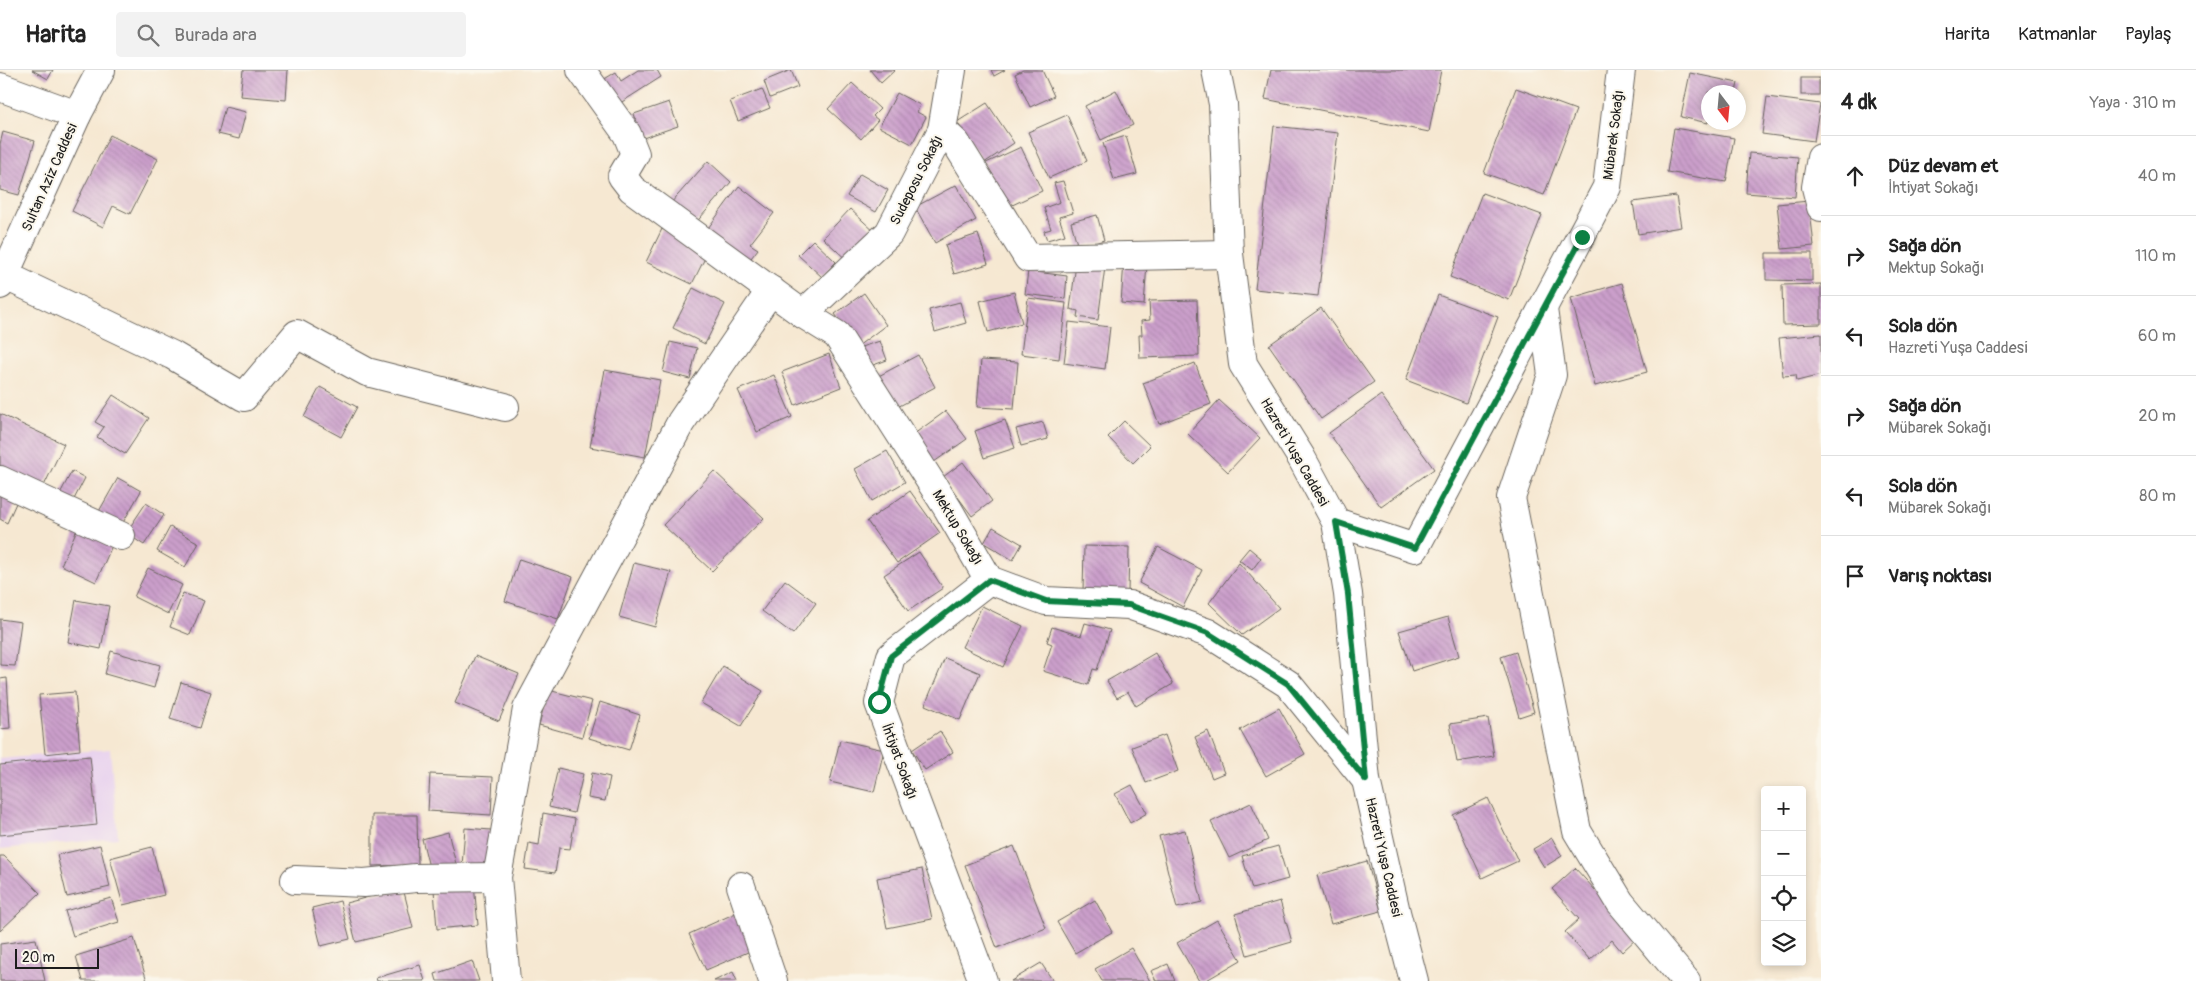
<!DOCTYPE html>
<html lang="tr">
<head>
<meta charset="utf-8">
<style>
	body { margin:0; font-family:Pangolin,sans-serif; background:#f2f2f2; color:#222 }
	.controls { position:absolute; right:15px; bottom:15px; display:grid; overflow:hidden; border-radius:5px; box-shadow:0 2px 8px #0003 }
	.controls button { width:45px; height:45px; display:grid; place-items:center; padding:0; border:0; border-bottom:1px solid #e0e0e0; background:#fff; color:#222; font:25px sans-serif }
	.compass { position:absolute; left:1701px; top:15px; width:45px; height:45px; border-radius:50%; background:#fff; box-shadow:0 2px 8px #0003; rotate:164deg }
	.scale { position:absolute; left:15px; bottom:12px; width:84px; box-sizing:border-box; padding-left:5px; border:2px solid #1c1c1c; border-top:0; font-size:14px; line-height:18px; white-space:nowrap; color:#1c1c1c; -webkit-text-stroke:4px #fbf7ec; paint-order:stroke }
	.stop { position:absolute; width:15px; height:15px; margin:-11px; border:4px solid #0b8043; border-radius:50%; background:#fff }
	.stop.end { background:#0b8043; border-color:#fff; box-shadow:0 1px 5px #0008 }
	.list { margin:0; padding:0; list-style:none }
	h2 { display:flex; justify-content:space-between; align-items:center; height:65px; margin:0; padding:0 20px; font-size:21px }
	h2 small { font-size:16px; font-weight:400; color:#767676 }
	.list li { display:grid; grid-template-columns:32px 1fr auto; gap:15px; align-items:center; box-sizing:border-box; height:80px; padding:0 20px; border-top:1px solid #e0e0e0 }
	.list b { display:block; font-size:19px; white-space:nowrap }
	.list p { margin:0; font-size:16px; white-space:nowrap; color:#767676 }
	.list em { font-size:16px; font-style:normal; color:#767676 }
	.icon { flex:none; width:28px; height:28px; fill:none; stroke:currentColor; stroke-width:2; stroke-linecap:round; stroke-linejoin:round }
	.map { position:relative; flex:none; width:1821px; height:911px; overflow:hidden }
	header { display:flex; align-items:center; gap:30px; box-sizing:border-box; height:70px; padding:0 25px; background:#fff; border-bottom:1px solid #e0e0e0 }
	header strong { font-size:24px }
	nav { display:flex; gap:28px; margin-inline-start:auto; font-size:18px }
	.search { width:350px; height:45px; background:#f2f2f2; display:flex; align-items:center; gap:12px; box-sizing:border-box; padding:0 18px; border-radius:5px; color:#767676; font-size:19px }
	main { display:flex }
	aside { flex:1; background:#fff }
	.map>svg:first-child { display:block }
	.built { fill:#e8d2ee }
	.building { fill:url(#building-back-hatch) }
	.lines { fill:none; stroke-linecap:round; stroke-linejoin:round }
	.minor-casing { stroke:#68635c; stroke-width:30 }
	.minor { stroke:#fff; stroke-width:28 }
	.route { stroke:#0b8043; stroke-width:6 }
	.labels { text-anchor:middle; stroke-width:4; stroke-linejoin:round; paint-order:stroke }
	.street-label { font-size:14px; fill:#1c1c1c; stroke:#fbf7ec }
</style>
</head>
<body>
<header>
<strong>Harita</strong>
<div class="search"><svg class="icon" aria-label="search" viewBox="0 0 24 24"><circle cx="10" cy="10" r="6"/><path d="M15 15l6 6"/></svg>Burada ara</div>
<nav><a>Harita</a><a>Katmanlar</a><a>Paylaş</a></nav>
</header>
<main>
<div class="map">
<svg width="1821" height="911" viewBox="0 0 1821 911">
	<defs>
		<pattern id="building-back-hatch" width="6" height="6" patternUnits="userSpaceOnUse" patternTransform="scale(1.25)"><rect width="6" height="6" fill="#cb9fcb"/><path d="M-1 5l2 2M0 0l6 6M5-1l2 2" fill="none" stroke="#ae88ae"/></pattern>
	</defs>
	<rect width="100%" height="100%" fill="#fbf7ec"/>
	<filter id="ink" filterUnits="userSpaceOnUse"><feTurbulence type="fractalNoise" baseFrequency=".02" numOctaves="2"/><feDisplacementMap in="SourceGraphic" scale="10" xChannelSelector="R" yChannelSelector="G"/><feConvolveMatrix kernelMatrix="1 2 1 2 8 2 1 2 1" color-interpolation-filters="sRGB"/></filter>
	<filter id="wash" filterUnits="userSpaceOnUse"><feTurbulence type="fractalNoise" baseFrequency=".0096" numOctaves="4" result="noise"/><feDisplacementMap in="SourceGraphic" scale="20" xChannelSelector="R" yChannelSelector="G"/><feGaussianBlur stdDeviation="1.12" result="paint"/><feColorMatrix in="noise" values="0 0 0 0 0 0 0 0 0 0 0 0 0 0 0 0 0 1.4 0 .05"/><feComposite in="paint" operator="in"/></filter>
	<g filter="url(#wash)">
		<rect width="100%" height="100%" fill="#f6e8d2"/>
		<path class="built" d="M 110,679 L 118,768 L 0,779 L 0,689 Z"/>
		<g id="blocks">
			<g class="building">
				<path d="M 32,0 L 53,0 L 48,9 Z"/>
				<path d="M 243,0 L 288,0 L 286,30 L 240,26 Z"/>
				<path d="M 638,0 L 657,0 L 661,7 L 614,37 L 598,13 L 616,2 L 621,11 Z"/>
				<path d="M 791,0 L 798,17 L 770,28 L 764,11 Z"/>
				<path d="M 870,0 L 895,0 L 881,13 Z"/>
				<path d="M 991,0 L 1005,0 L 994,6 Z"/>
				<path d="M 1023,0 L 1042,0 L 1054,26 L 1030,37 L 1015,4 Z"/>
				<path d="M 1271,0 L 1441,0 L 1429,62 L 1265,29 Z"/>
				<path d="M 1690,3 L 1738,13 L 1736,22 L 1708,22 L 1708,53 L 1681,47 Z"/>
				<rect x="1801" y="8" width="18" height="17"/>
				<path d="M 852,13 L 880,39 L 873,46 L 878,50 L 861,69 L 828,39 Z"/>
				<path d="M 1516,18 L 1576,40 L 1544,125 L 1484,103 Z"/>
				<path d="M 762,19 L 770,38 L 738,51 L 730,31 Z"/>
				<path d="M 1116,20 L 1133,55 L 1101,70 L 1085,36 Z"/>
				<path d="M 897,23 L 920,35 L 917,42 L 926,47 L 912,74 L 879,57 Z"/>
				<path d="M 1767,27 L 1820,34 L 1814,71 L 1762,64 Z"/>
				<path d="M 669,32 L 678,56 L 643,68 L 634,44 Z"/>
				<path d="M 987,33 L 1014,73 L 984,93 L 957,52 Z"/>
				<path d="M 225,37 L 246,42 L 239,69 L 218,64 Z"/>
				<path d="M 1067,45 L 1087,91 L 1049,108 L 1028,62 Z"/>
				<path d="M 1710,52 L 1729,52 L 1728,57 Z"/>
				<path d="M 1274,56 L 1338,63 L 1318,226 L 1255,219 Z"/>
				<path d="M 1674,58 L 1734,68 L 1726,112 L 1667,102 Z"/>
				<path d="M 3,62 L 35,71 L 19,125 L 0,120 L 0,74 Z"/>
				<path d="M 110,65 L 158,89 L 130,144 L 113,136 L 103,157 L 72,141 Z"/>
				<path d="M 1126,66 L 1137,104 L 1114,110 L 1103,73 Z"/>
				<path d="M 1021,77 L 1042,121 L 1006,138 L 984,94 Z"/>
				<path d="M 1749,83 L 1798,87 L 1795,127 L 1746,123 Z"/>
				<path d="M 708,91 L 731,112 L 694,155 L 670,134 Z"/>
				<path d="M 860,104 L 888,120 L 876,142 L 847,126 Z"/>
				<path d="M 1063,111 L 1073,143 L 1059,147 L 1065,165 L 1047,170 L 1044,161 L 1051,159 L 1044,138 L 1060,132 L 1054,113 Z"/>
				<path d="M 956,115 L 976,150 L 935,173 L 915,137 Z"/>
				<path d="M 739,116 L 774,143 L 750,174 L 758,179 L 745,196 L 703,165 Z"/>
				<path d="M 1482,123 L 1542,145 L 1509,230 L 1450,207 Z"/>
				<path d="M 1676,126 L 1681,157 L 1638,164 L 1633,132 Z"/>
				<path d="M 1809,131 L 1814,176 L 1782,179 L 1777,134 Z"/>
				<path d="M 850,139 L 877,164 L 850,193 L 823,168 Z"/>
				<path d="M 1097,145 L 1104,170 L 1078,178 L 1071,152 Z"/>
				<path d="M 662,159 L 708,182 L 692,214 L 646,192 Z"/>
				<path d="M 978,164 L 988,194 L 954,204 L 945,175 Z"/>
				<path d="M 813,170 L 836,192 L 822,207 L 798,185 Z"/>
				<path d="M 1766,183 L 1812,183 L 1812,211 L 1766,210 Z"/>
				<path d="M 1124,192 L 1147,194 L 1144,235 L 1121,233 Z"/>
				<path d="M 1076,194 L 1105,197 L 1098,250 L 1077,247 L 1078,241 L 1070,239 Z"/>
				<path d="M 1028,201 L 1067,206 L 1065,229 L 1025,224 Z"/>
				<path d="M 1622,213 L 1647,302 L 1595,316 L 1571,228 Z"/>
				<path d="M 1821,214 L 1821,254 L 1783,255 L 1782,215 Z"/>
				<path d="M 693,218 L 725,234 L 705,274 L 673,258 Z"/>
				<path d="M 1014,222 L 1022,253 L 988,262 L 980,231 Z"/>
				<path d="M 864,223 L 886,255 L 858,276 L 835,244 Z"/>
				<path d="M 1438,225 L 1498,247 L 1466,333 L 1406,310 Z"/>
				<path d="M 1028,228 L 1066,233 L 1059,289 L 1021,284 Z"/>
				<path d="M 1197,230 L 1199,286 L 1140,288 L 1139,265 L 1142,265 L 1141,251 L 1150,250 L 1149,231 Z"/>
				<path d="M 960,232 L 966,253 L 935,262 L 929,240 Z"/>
				<path d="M 1321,238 L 1374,312 L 1321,349 L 1269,275 Z"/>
				<path d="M 1069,252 L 1110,257 L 1105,299 L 1064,293 Z"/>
				<path d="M 1821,264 L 1821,305 L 1797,311 L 1796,305 L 1783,306 L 1779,268 Z"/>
				<path d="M 880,271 L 887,290 L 868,297 L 861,277 Z"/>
				<path d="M 670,272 L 697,278 L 690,309 L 663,302 Z"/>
				<path d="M 829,284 L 841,317 L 795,335 L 782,302 Z"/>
				<path d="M 918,285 L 935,317 L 890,341 L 873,309 Z"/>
				<path d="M 981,290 L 1018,292 L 1014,339 L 977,337 Z"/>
				<path d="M 1195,293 L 1211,334 L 1159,354 L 1143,313 Z"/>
				<path d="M 605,300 L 660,310 L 645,387 L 590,377 Z"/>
				<path d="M 774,305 L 792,347 L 757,362 L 738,320 Z"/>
				<path d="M 320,317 L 357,337 L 341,367 L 304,347 Z"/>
				<path d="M 113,325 L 149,348 L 125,384 L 97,367 L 104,357 L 95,352 Z"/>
				<path d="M 1381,325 L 1434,399 L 1381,437 L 1329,363 Z"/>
				<path d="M 1219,330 L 1260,368 L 1228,402 L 1188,364 Z"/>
				<path d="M 946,341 L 967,369 L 934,392 L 914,364 Z"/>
				<path d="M 0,344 L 64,374 L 40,424 L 0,405 Z"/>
				<path d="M 1005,350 L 1015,378 L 984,388 L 975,361 Z"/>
				<path d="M 1124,351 L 1150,376 L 1133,393 L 1108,367 Z"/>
				<path d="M 1043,352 L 1048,369 L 1021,376 L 1016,359 Z"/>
				<path d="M 887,381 L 905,412 L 872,431 L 855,399 Z"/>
				<path d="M 963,392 L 992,431 L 972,446 L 943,407 Z"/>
				<path d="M 72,401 L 85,408 L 69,439 L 55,433 Z"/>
				<path d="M 714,401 L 764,448 L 712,501 L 663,455 Z"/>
				<path d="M 118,408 L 141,421 L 121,456 L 98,443 Z"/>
				<path d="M 0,412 L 21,422 L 7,453 L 0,449 Z"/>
				<path d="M 910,421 L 940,463 L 897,493 L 867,451 Z"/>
				<path d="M 146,433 L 164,445 L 144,475 L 126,463 Z"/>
				<path d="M 79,455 L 114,471 L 96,512 L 61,495 Z"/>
				<path d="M 170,457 L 199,473 L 185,497 L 157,481 Z"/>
				<path d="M 993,457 L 1022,474 L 1013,490 L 984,473 Z"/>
				<path d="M 1084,476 L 1129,477 L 1128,523 L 1083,522 Z"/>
				<path d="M 1158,477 L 1202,500 L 1183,537 L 1139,513 Z"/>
				<path d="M 1249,478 L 1261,488 L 1252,500 L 1239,490 Z"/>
				<path d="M 919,482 L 943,518 L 908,541 L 884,505 Z"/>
				<path d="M 519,489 L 573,507 L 558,549 L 505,531 Z"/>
				<path d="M 634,493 L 671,502 L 655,557 L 619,547 Z"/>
				<path d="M 1239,493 L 1279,538 L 1242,565 L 1209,533 Z"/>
				<path d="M 148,498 L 182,515 L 168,544 L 134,527 Z"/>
				<path d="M 785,510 L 816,533 L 793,564 L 762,541 Z"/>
				<path d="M 183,523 L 204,531 L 190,565 L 170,557 Z"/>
				<path d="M 76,530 L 109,536 L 101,579 L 68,572 Z"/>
				<path d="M 982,536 L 1023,556 L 1003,597 L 962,577 Z"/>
				<path d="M 1448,547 L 1459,586 L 1412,601 L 1399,561 Z"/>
				<path d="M 0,549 L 21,552 L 15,596 L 0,595 Z"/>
				<path d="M 1085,553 L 1110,560 L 1097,600 L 1093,599 L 1088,615 L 1043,601 L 1052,574 L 1047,572 L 1052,557 L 1081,566 Z"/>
				<path d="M 111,581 L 160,595 L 154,618 L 105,604 Z"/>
				<path d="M 1516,582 L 1534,642 L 1519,647 L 1501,587 Z"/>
				<path d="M 1155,583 L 1173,614 L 1136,636 L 1128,622 L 1117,628 L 1107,611 Z"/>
				<path d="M 475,586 L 519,604 L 499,651 L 455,633 Z"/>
				<path d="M 945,588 L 980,603 L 960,650 L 925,635 Z"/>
				<path d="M 723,596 L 763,621 L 741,656 L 701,633 Z"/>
				<path d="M 7,608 L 10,658 L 0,659 L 0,609 Z"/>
				<path d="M 181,612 L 211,622 L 200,658 L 170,649 Z"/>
				<path d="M 548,620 L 592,631 L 582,667 L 539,655 Z"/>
				<path d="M 75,622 L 80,680 L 45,684 L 39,625 Z"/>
				<path d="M 600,632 L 640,645 L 629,680 L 589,668 Z"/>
				<path d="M 1279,638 L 1305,684 L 1266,706 L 1240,660 Z"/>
				<path d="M 1488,648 L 1494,686 L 1457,692 L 1450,654 Z"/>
				<path d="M 940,661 L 953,682 L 925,700 L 912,680 Z"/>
				<path d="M 1208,661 L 1224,703 L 1212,708 L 1195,667 Z"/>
				<path d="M 1165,665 L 1178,701 L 1146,713 L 1132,677 Z"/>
				<path d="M 840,670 L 884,680 L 874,722 L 830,712 Z"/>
				<path d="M 90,686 L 97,755 L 0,765 L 0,695 Z"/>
				<path d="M 558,698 L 583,704 L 574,743 L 549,737 Z"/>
				<path d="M 592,703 L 610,707 L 605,731 L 588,728 Z"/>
				<path d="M 430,704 L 493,707 L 491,745 L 428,741 Z"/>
				<path d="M 1132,715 L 1147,743 L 1130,753 L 1115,724 Z"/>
				<path d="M 1488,728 L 1518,791 L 1482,808 L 1453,745 Z"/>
				<path d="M 1251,733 L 1268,770 L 1229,788 L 1211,752 Z"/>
				<path d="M 543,743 L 575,749 L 570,779 L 559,778 L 555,803 L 525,799 L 529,773 L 539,775 Z"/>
				<path d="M 372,745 L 417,745 L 418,795 L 372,796 Z"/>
				<path d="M 465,758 L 491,760 L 488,798 L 462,796 Z"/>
				<path d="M 1185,760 L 1202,832 L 1177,838 L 1159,766 Z"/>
				<path d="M 448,762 L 457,798 L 431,805 L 422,769 Z"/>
				<path d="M 1552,768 L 1562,786 L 1544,797 L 1533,779 Z"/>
				<path d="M 100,775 L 110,817 L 67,827 L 57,785 Z"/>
				<path d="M 1014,776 L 1046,858 L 997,878 L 965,795 Z"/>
				<path d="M 1278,776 L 1288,809 L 1252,819 L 1242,786 Z"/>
				<path d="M 152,777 L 164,825 L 123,835 L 110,788 Z"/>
				<path d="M 0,786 L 4,786 L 40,823 L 0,861 Z"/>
				<path d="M 1367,791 L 1381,841 L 1331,854 L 1317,805 Z"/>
				<path d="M 1575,798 L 1638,867 L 1622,882 L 1612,870 L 1590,890 L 1565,862 L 1579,849 L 1552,819 Z"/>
				<path d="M 922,799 L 932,849 L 887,858 L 877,808 Z"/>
				<path d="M 474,815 L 478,855 L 437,859 L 434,820 Z"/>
				<path d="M 403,818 L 413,858 L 356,872 L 346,833 Z"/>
				<path d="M 111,828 L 119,852 L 73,866 L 65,841 Z"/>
				<path d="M 1095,830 L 1112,862 L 1075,883 L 1057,852 Z"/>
				<path d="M 340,831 L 350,869 L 321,876 L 312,838 Z"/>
				<path d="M 1280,831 L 1292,872 L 1247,885 L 1235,844 Z"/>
				<path d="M 738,842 L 755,879 L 706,900 L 689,864 Z"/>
				<path d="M 1217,850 L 1241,890 L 1205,911 L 1199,911 L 1177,873 Z"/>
				<path d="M 134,868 L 147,911 L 83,911 L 76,886 Z"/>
				<path d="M 36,869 L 45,911 L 0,911 L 0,874 Z"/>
				<path d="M 1131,878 L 1150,911 L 1102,911 L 1095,899 Z"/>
				<path d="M 472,891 L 479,911 L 437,911 L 435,904 Z"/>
				<path d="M 1041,893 L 1053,911 L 1011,911 Z"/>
				<path d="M 1168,894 L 1175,911 L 1156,911 L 1151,901 Z"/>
				<path d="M 420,895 L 425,911 L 377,911 L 376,908 Z"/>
				<path d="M 733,902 L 737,911 L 714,911 Z"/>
			</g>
		</g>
	</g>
	<g filter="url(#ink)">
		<use href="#blocks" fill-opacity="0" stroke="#68635c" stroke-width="1"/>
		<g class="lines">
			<defs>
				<g id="minor">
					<path d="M 581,0 L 627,64 L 635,84 L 622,106 L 632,119 L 803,244 L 837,265 L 948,439 L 989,510 L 1046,531 L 1129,535 L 1208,563 L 1288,614 L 1366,710"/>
					<path d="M 1216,0 L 1223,34 L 1229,184 L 1243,294 L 1301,387 L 1336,452 L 1348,524 L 1366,710 L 1396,842 L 1414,911"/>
					<path d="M 0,17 L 77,45"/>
					<path d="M 942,60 L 956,73 L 1028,188 L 1229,184"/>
					<path d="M 1821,88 L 1816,117 L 1821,137"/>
					<path d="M 4,205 L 172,285 L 244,327 L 297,264 L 367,302 L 505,337"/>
					<path d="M 0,215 L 77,45 L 101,0"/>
					<path d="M 1543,239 L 1552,305 L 1511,428 L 1577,761 L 1620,832 L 1686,911"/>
					<path d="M 803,244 L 889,163 L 942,60 L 952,0"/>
					<path d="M 0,410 L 121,466"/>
					<path d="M 1336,452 L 1415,478 L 1607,117 L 1621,0"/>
					<path d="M 295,810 L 364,813 L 416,808 L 497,807"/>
					<path d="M 741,816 L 773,911"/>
					<path d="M 506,911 L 497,807 L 527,639 L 681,352 L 771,220"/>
					<path d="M 983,911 L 879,633 L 891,586 L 989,510"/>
				</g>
			</defs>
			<use href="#minor" class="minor-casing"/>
			<use href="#minor" class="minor"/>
		</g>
	</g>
	<g class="lines" filter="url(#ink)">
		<path class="route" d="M 879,632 L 891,586 L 989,510 L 1046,531 L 1129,535 L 1208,563 L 1288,614 L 1366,710 L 1348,524 L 1336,452 L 1415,478 L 1582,167"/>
	</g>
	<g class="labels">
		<g class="street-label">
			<text transform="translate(1613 65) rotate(-83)" y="5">Mübarek Sokağı</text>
			<text transform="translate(49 107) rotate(-66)" y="5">Sultan Aziz Caddesi</text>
			<text transform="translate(916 110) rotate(-63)" y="5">Sudeposu Sokağı</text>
			<text transform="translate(1295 382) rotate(60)" y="5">Hazreti Yuşa Caddesi</text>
			<text transform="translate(958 457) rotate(59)" y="5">Mektup Sokağı</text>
			<text transform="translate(900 691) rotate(70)" y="5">İhtiyat Sokağı</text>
			<text transform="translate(1384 787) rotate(77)" y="5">Hazreti Yuşa Caddesi</text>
		</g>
	</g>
</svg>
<div class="controls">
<button>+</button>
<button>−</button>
<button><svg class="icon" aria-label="locate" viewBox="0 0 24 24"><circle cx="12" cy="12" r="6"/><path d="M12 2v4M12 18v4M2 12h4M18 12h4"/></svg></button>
<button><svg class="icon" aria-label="layers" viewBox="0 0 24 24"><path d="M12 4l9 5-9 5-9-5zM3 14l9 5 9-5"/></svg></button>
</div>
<svg class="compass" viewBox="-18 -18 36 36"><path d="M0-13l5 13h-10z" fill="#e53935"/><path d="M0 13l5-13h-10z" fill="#767676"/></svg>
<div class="scale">20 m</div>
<div class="stop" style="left:879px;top:632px"></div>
<div class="stop end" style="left:1582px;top:167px"></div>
</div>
<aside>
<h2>4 dk<small>Yaya · 310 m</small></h2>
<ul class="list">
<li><svg class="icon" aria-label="ahead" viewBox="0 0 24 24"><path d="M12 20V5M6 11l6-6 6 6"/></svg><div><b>Düz devam et</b><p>İhtiyat Sokağı</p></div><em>40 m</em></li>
<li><svg class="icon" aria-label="right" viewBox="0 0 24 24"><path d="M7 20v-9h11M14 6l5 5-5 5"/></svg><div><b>Sağa dön</b><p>Mektup Sokağı</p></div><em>110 m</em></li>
<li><svg class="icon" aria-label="left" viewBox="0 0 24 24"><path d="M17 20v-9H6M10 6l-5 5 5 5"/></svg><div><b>Sola dön</b><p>Hazreti Yuşa Caddesi</p></div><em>60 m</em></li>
<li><svg class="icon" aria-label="right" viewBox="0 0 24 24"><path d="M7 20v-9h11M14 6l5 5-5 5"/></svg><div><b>Sağa dön</b><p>Mübarek Sokağı</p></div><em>20 m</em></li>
<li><svg class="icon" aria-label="left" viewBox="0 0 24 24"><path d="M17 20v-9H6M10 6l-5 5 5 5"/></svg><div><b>Sola dön</b><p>Mübarek Sokağı</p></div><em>80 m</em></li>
<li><svg class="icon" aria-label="arrive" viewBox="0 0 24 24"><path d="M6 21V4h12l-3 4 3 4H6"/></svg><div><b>Varış noktası</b></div></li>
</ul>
</aside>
</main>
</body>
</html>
